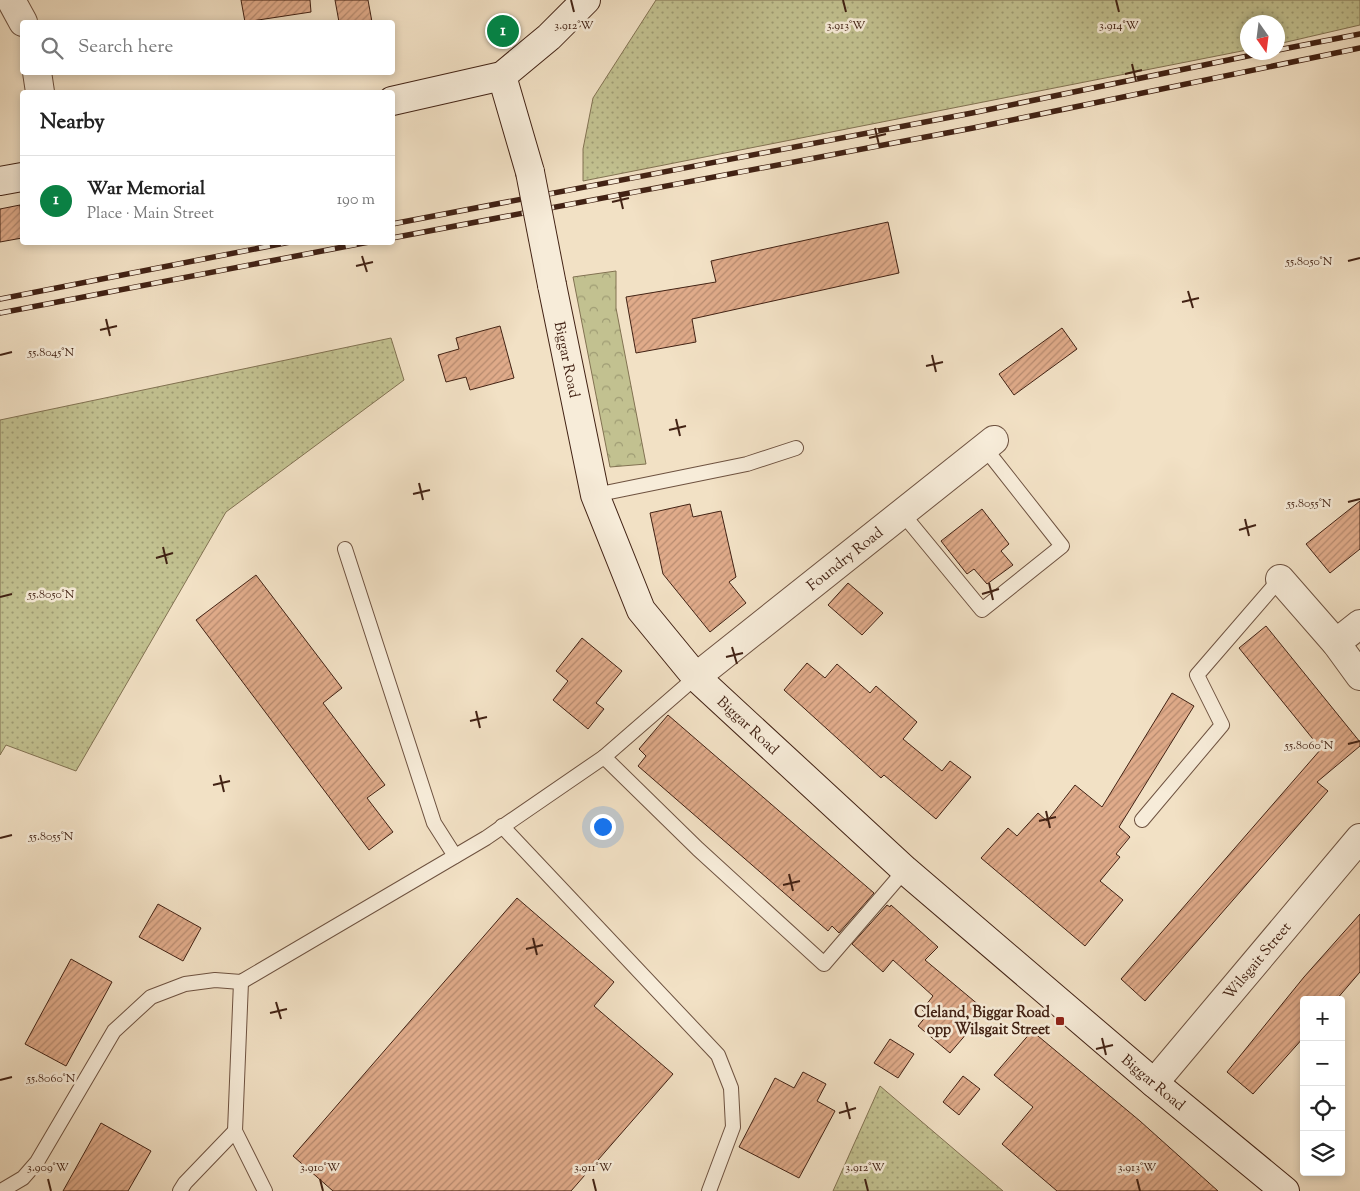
<!DOCTYPE html>
<html lang="en">
<head>
<meta charset="utf-8">
<style>
	body { margin:0; font-family:"Sorts Mill Goudy",serif; background:#f2f2f2; color:#222 }
	.controls { position:absolute; right:15px; bottom:15px; display:grid; overflow:hidden; border-radius:5px; box-shadow:0 2px 8px #0003 }
	.controls button { width:45px; height:45px; display:grid; place-items:center; padding:0; border:0; border-bottom:1px solid #e0e0e0; background:#fff; color:#222; font:25px sans-serif }
	.compass { position:absolute; left:1240px; top:15px; width:45px; height:45px; border-radius:50%; background:#fff; box-shadow:0 2px 8px #0003; rotate:166deg }
	.you { position:absolute; left:602px; top:826px; width:18px; height:18px; margin:-12px; border:4px solid #fff; border-radius:50%; background:#1a73e8; box-shadow:0 0 0 8px #1a73e833 }
	.badge { display:grid; place-items:center; width:32px; height:32px; border-radius:50%; background:#0b8043; color:#fff; font-size:16px; font-weight:700 }
	.pin { position:absolute; translate:-50% -50%; border:2px solid #fff; box-shadow:0 1px 5px #0006 }
	.list { margin:0; padding:0; list-style:none }
	h2 { display:flex; justify-content:space-between; align-items:center; height:65px; margin:0; padding:0 20px; font-size:21px }
	h2 small { font-size:16px; font-weight:400; color:#767676 }
	.list li { display:grid; grid-template-columns:32px 1fr auto; gap:15px; align-items:center; box-sizing:border-box; height:90px; padding:0 20px; border-top:1px solid #e0e0e0 }
	.list b { display:block; font-size:19px; white-space:nowrap }
	.list p { margin:0; font-size:16px; white-space:nowrap; color:#767676 }
	.list em { font-size:16px; font-style:normal; color:#767676 }
	.icon { flex:none; width:28px; height:28px; fill:none; stroke:currentColor; stroke-width:2; stroke-linecap:round; stroke-linejoin:round }
	.map { position:relative; flex:none; width:1360px; height:1191px; overflow:hidden }
	.search { position:absolute; background:#fff; box-shadow:0 2px 8px #0003; left:20px; top:20px; width:375px; height:55px; display:flex; align-items:center; gap:12px; box-sizing:border-box; padding:0 18px; border-radius:5px; color:#767676; font-size:19px }
	.panel { position:absolute; background:#fff; box-shadow:0 2px 8px #0003; left:20px; top:90px; width:375px; height:155px; border-radius:5px }
	.map>svg:first-child { display:block }
	.grass { fill:url(#grass-dots); stroke:#827252 }
	.forest { fill:url(#forest-crowns); stroke:#827252 }
	.building { fill:url(#building-hatch); stroke:#422214 }
	.lines { fill:none; stroke-linecap:round; stroke-linejoin:round }
	.lane-casing { stroke:#6e5240; stroke-width:16 }
	.street-casing { stroke:#6e5240; stroke-width:30 }
	.secondary-casing { stroke:#422214; stroke-width:30 }
	.lane { stroke:#f7ecd9; stroke-width:14 }
	.street { stroke:#f7ecd9; stroke-width:28 }
	.secondary { stroke:#f7ecd9; stroke-width:28 }
	.rail-casing { stroke:#422214; stroke-width:5.5 }
	.rail { stroke:#f7ecd9; stroke-width:4; stroke-dasharray:11; stroke-linecap:butt }
	.secondary-bridge-casing { stroke:#422214; stroke-width:30; stroke-linecap:butt }
	.secondary-bridge { stroke:#f7ecd9; stroke-width:28 }
	.ticks { fill:none; stroke:#422214; stroke-width:2 }
	.poi-dot { fill:#8f2418; stroke:#f7ecd9; stroke-width:2 }
	.labels { text-anchor:middle; stroke-width:5; stroke-linejoin:round; paint-order:stroke }
	.street-label { font-size:15px; fill:#422214; stroke:#f7ecd9 }
	.poi-label { font-size:15px; font-weight:bold; fill:#422214; stroke:#f7ecd9; text-anchor:end }
	.ticks-label { font-size:12px; text-anchor:middle; fill:#422214; stroke:#f7ecd9; stroke-width:5; stroke-linejoin:round; paint-order:stroke }
</style>
</head>
<body>
<div class="map">
<svg width="1360" height="1191" viewBox="0 0 1360 1191">
	<defs>
		<pattern id="grass-dots" width="8" height="8" patternUnits="userSpaceOnUse" patternTransform="scale(1.25)"><rect width="8" height="8" fill="#c2c190"/><path d="M2 2h.1M6 6h.1" fill="none" stroke="#9f9c74" stroke-width="1.8" stroke-linecap="round"/></pattern>
		<pattern id="forest-crowns" width="20" height="18" patternUnits="userSpaceOnUse" patternTransform="scale(1.25)"><rect width="20" height="18" fill="#c2c190"/><path d="M2 6a3 3 0 1 1 6 0M12 15a3 3 0 1 1 6 0" fill="none" stroke="#9f9c74"/></pattern>
		<pattern id="building-hatch" width="6" height="6" patternUnits="userSpaceOnUse" patternTransform="scale(1.25)"><rect width="6" height="6" fill="#e0ab8a"/><path d="M-1 1l2-2M0 6l6-6M5 7l2-2" fill="none" stroke="#b78b70"/></pattern>
	</defs>
	<rect width="100%" height="100%" fill="#f2e1c5"/>
	<filter id="stains"><feTurbulence type="fractalNoise" baseFrequency=".004" numOctaves="4"/><feColorMatrix values="0 0 0 0 .2 0 0 0 0 .09 0 0 0 0 .02 0 0 0 .5 -.17"/></filter>
	<radialGradient id="worn" r=".72"><stop offset=".6" stop-color="#630" stop-opacity="0"/><stop offset="1" stop-color="#630" stop-opacity=".3"/></radialGradient>
	<g class="grass">
		<path d="M 656,0 L 1360,0 L 1360,25 L 1278,44 L 1278,22 L 1248,22 L 1247,50 L 583,181 L 583,149 L 593,98 Z"/>
		<path d="M 391,338 L 404,380 L 226,512 L 76,771 L 6,745 L 0,755 L 0,420 Z"/>
		<path d="M 880,1086 L 1003,1191 L 833,1191 Z"/>
	</g>
	<path class="forest" d="M 616,271 L 616,308 L 646,464 L 610,467 L 573,277 Z"/>
	<g class="building">
		<path d="M 241,0 L 310,0 L 311,12 L 245,22 Z"/>
		<path d="M 335,0 L 368,0 L 372,22 L 339,22 Z"/>
		<path d="M 20,205 L 22,238 L 0,242 L 0,209 Z"/>
		<path d="M 888,222 L 899,273 L 692,319 L 696,342 L 636,353 L 626,297 L 716,282 L 711,261 Z"/>
		<path d="M 500,326 L 514,378 L 470,390 L 466,377 L 446,382 L 438,355 L 459,349 L 456,338 Z"/>
		<path d="M 1062,328 L 1077,349 L 1014,395 L 999,374 Z"/>
		<path d="M 1360,501 L 1360,549 L 1330,573 L 1306,544 Z"/>
		<path d="M 690,504 L 693,517 L 721,511 L 736,577 L 729,582 L 746,603 L 710,632 L 663,574 L 650,513 Z"/>
		<path d="M 982,509 L 1009,544 L 1001,551 L 1013,565 L 987,584 L 974,569 L 967,574 L 941,541 Z"/>
		<path d="M 256,575 L 342,688 L 323,703 L 385,785 L 367,798 L 393,832 L 369,850 L 196,620 Z"/>
		<path d="M 848,583 L 883,613 L 862,635 L 828,605 Z"/>
		<path d="M 1266,626 L 1360,742 L 1360,746 L 1317,782 L 1328,791 L 1145,1001 L 1121,979 L 1321,749 L 1239,648 Z"/>
		<path d="M 582,638 L 622,671 L 596,703 L 604,709 L 588,729 L 553,700 L 568,681 L 556,671 Z"/>
		<path d="M 807,663 L 825,678 L 837,664 L 870,693 L 876,686 L 917,722 L 903,739 L 942,771 L 950,761 L 971,777 L 936,819 L 884,775 L 881,778 L 784,690 Z"/>
		<path d="M 1172,693 L 1194,706 L 1119,827 L 1130,837 L 1116,854 L 1120,857 L 1100,881 L 1123,900 L 1085,946 L 981,858 L 1008,828 L 1017,836 L 1038,813 L 1047,821 L 1075,785 L 1102,807 Z"/>
		<path d="M 668,715 L 874,893 L 839,933 L 832,926 L 828,931 L 638,766 L 646,756 L 639,749 Z"/>
		<path d="M 517,898 L 614,982 L 594,1006 L 673,1074 L 571,1191 L 333,1191 L 293,1156 Z"/>
		<path d="M 158,904 L 201,928 L 183,961 L 139,937 Z"/>
		<path d="M 887,905 L 890,907 L 891,905 L 938,947 L 925,960 L 986,1011 L 950,1053 L 918,1026 L 927,1015 L 922,1010 L 933,996 L 893,960 L 883,972 L 852,944 Z"/>
		<path d="M 1360,914 L 1360,972 L 1336,1000 L 1304,1000 L 1304,1037 L 1253,1094 L 1227,1072 L 1304,977 Z"/>
		<path d="M 71,959 L 112,982 L 66,1066 L 25,1044 Z"/>
		<path d="M 1032,1031 L 1140,1121 L 1218,1191 L 1057,1191 L 1002,1144 L 1033,1107 L 994,1075 Z"/>
		<path d="M 890,1039 L 914,1054 L 898,1078 L 874,1063 Z"/>
		<path d="M 803,1072 L 826,1084 L 817,1101 L 835,1111 L 799,1178 L 739,1147 L 775,1078 L 794,1088 Z"/>
		<path d="M 963,1076 L 980,1089 L 959,1115 L 943,1102 Z"/>
		<path d="M 101,1123 L 151,1151 L 128,1191 L 63,1191 Z"/>
	</g>
	<g class="lines">
		<defs>
			<g id="lane">
				<path d="M 595,495 L 747,464 L 796,448"/>
				<path d="M 902,513 L 982,610 L 1062,546 L 984,447"/>
				<path d="M 345,549 L 434,823 L 455,856"/>
				<path d="M 604,757 L 696,677"/>
				<path d="M 1142,820 L 1222,725 L 1197,675 L 1280,579"/>
				<path d="M 502,826 L 718,1055 L 731,1088 L 733,1127 L 709,1191"/>
				<path d="M 241,982 L 235,1131 L 265,1191"/>
				<path d="M 1,1191 L 23,1178 L 37,1162 L 114,1031 L 151,997 L 185,984 L 215,980 L 241,982 L 486,838 L 604,757 L 698,849 L 824,964 L 905,870"/>
				<path d="M 180,1191 L 185,1183 L 235,1131"/>
			</g>
			<g id="street">
				<path d="M 11,0 L 23,22"/>
				<path d="M 37,72 L 40,92"/>
				<path d="M 1280,579 L 1336,643 L 1360,676"/>
				<path d="M 1336,643 L 1360,624"/>
				<path id="s1" d="M 696,677 L 994,440"/>
				<path id="s2" d="M 1154,1083 L 1360,838"/>
			</g>
			<g id="secondary">
				<path d="M 502,76 L 530,172"/>
				<path d="M 392,101 L 502,76 L 549,37 L 586,0"/>
				<path d="M 0,181 L 22,177"/>
				<path id="s3" d="M 552,285 L 595,495 L 641,610 L 696,677 L 905,870 L 1154,1083 L 1285,1191"/>
			</g>
		</defs>
		<use href="#lane" class="lane-casing"/>
		<use href="#street" class="street-casing"/>
		<use href="#secondary" class="secondary-casing"/>
		<use href="#lane" class="lane"/>
		<use href="#street" class="street"/>
		<use href="#secondary" class="secondary"/>
		<defs>
			<g id="rail">
				<path d="M 1278,50 L 1360,34"/>
				<path d="M 392,224 L 972,113 L 1267,52"/>
				<path d="M 392,238 L 973,128 L 1360,48"/>
				<path d="M 0,299 L 290,242"/>
				<path d="M 0,313 L 369,242"/>
			</g>
		</defs>
		<use href="#rail" class="rail-casing"/>
		<use href="#rail" class="rail"/>
		<defs>
			<path id="secondary-bridge" d="M 530,172 L 552,285"/>
		</defs>
		<use href="#secondary-bridge" class="secondary-bridge-casing"/>
		<use href="#secondary-bridge" class="secondary-bridge"/>
	</g>
	<path class="ticks" d="M 571,0 L 574,12M 843,0 L 846,12M 1116,0 L 1119,12M 1132,64 L 1136,81M 1125,74 L 1142,70M 875,128 L 879,145M 869,138 L 886,134M 619,192 L 623,209M 612,202 L 629,198M 362,256 L 367,272M 1348,261 L 1360,258M 356,266 L 373,262M 1188,291 L 1193,308M 1182,302 L 1199,298M 106,319 L 110,336M 100,330 L 117,326M 0,355 L 12,352M 932,355 L 936,372M 926,366 L 943,362M 676,419 L 680,436M 669,430 L 686,426M 419,483 L 423,500M 413,494 L 430,490M 1348,502 L 1360,499M 1245,519 L 1249,536M 1239,530 L 1256,525M 163,547 L 167,564M 156,558 L 173,553M 989,583 L 993,600M 982,594 L 999,589M 0,597 L 12,594M 732,647 L 737,664M 726,657 L 743,653M 476,711 L 480,728M 470,721 L 487,717M 1348,744 L 1360,741M 220,775 L 224,792M 213,785 L 230,781M 1046,811 L 1050,828M 1039,821 L 1056,817M 0,838 L 12,835M 789,874 L 793,891M 783,885 L 800,881M 533,938 L 537,955M 526,949 L 543,945M 276,1002 L 281,1019M 270,1013 L 287,1009M 1102,1038 L 1106,1055M 1096,1049 L 1113,1045M 0,1080 L 12,1077M 846,1102 L 850,1119M 839,1113 L 856,1108M 48,1179 L 51,1191M 320,1179 L 323,1191M 593,1179 L 596,1191M 865,1179 L 868,1191M 1137,1179 L 1140,1191"/>
	<rect class="poi-dot" x="1055" y="1016" width="10" height="10" rx="2.5"/>
	<g class="labels">
		<g class="street-label">
			<text dy="5" stroke="none"><textPath href="#s3" startOffset="76">Biggar Road</textPath></text>
			<text dy="5" stroke="none"><textPath href="#s1" startOffset="190">Foundry Road</textPath></text>
			<text dy="5" stroke="none"><textPath href="#s3" startOffset="496">Biggar Road</textPath></text>
			<text dy="5" stroke="none"><textPath href="#s2" startOffset="160">Wilsgait Street</textPath></text>
			<text dy="5" stroke="none"><textPath href="#s3" startOffset="1036">Biggar Road</textPath></text>
		</g>
		<g class="poi-label">
			<text x="1050" y="1017">Cleland, Biggar Road<tspan x="1050" dy="17">opp Wilsgait Street</tspan></text>
		</g>
	</g>
	<g class="ticks-label">
		<text x="574" y="29">3.912°W</text>
		<text x="846" y="29">3.913°W</text>
		<text x="1119" y="29">3.914°W</text>
		<text x="1309" y="265">55.8050°N</text>
		<text x="51" y="356">55.8045°N</text>
		<text x="1309" y="507">55.8055°N</text>
		<text x="51" y="598">55.8050°N</text>
		<text x="1309" y="749">55.8060°N</text>
		<text x="51" y="840">55.8055°N</text>
		<text x="51" y="1082">55.8060°N</text>
		<text x="48" y="1171">3.909°W</text>
		<text x="320" y="1171">3.910°W</text>
		<text x="593" y="1171">3.911°W</text>
		<text x="865" y="1171">3.912°W</text>
		<text x="1137" y="1171">3.913°W</text>
	</g>
	<rect width="100%" height="100%" filter="url(#stains)"/>
	<rect width="100%" height="100%" fill="url(#worn)"/>
</svg>
<div class="controls">
<button>+</button>
<button>−</button>
<button><svg class="icon" aria-label="locate" viewBox="0 0 24 24"><circle cx="12" cy="12" r="6"/><path d="M12 2v4M12 18v4M2 12h4M18 12h4"/></svg></button>
<button><svg class="icon" aria-label="layers" viewBox="0 0 24 24"><path d="M12 4l9 5-9 5-9-5zM3 14l9 5 9-5"/></svg></button>
</div>
<svg class="compass" viewBox="-18 -18 36 36"><path d="M0-13l5 13h-10z" fill="#e53935"/><path d="M0 13l5-13h-10z" fill="#767676"/></svg>
<div class="you"></div>
<div class="pin badge" style="left:503px;top:31px">1</div>
<div class="search"><svg class="icon" aria-label="search" viewBox="0 0 24 24"><circle cx="10" cy="10" r="6"/><path d="M15 15l6 6"/></svg>Search here</div>
<section class="panel">
<h2>Nearby<small></small></h2>
<ul class="list">
<li><span class="badge">1</span><div><b>War Memorial</b><p>Place · Main Street</p></div><em>190 m</em></li>
</ul>
</section>
</div>
</body>
</html>
